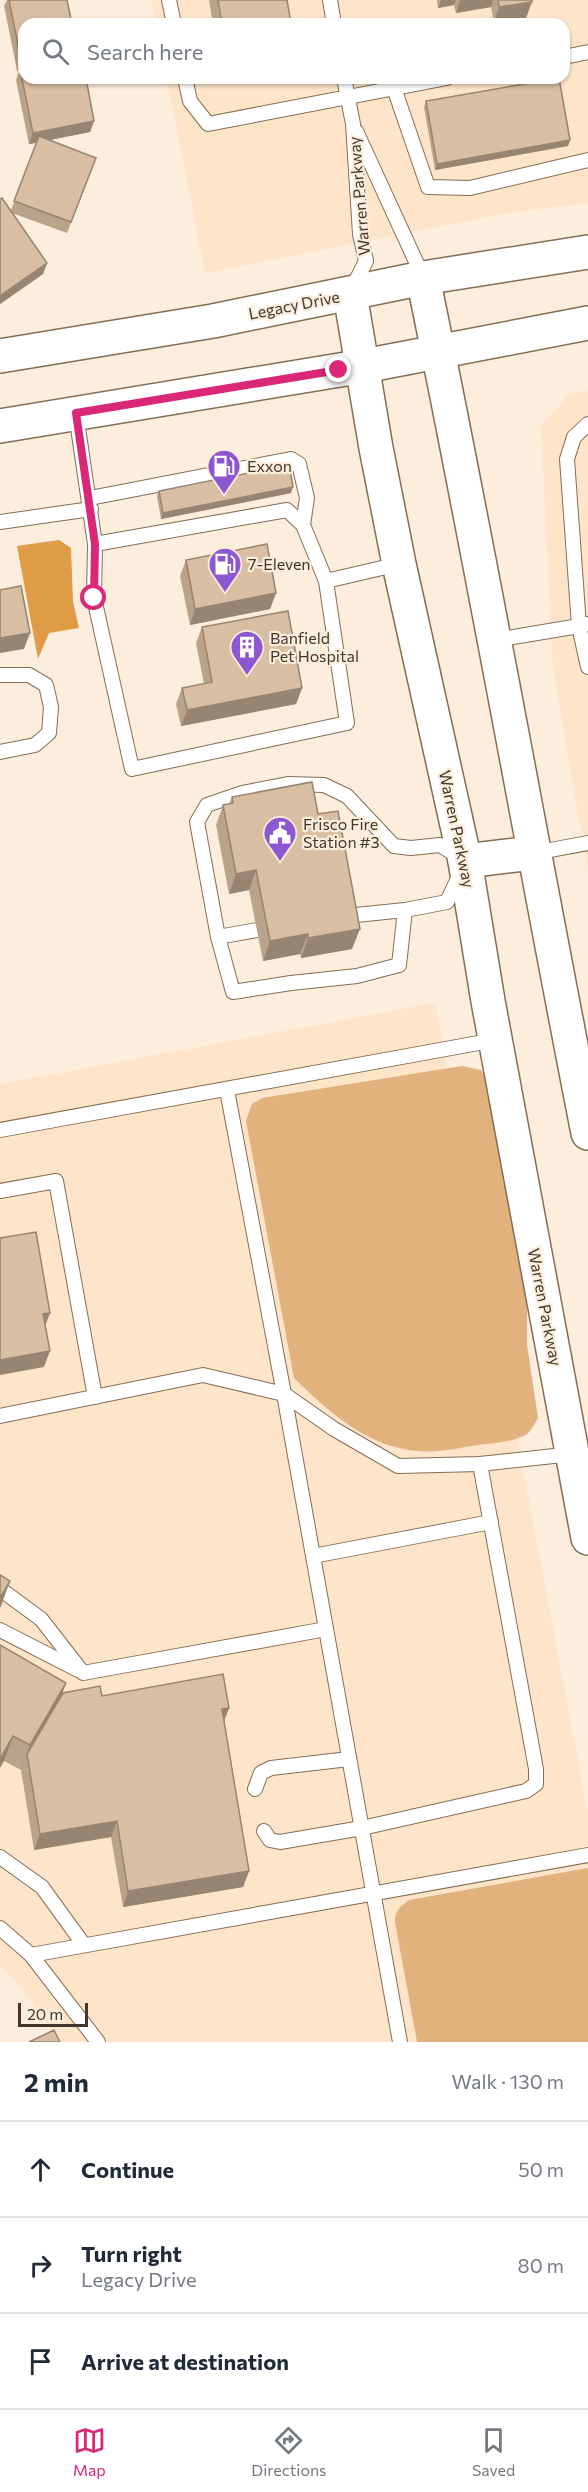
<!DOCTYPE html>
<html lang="en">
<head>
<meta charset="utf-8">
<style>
	body { margin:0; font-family:Commissioner,sans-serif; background:#f6f6f7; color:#1f2937 }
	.scale { position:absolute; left:18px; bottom:15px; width:70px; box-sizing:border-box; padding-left:6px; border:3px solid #41372b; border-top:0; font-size:16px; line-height:21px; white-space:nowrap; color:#41372b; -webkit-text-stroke:4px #fdeddc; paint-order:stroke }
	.stop { position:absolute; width:18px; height:18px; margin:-14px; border:4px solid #db2777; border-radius:50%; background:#fff }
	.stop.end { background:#db2777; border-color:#fff; box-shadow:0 2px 6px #0008 }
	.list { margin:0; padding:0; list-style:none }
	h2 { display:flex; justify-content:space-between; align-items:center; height:78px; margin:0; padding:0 24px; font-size:26px }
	h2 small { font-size:20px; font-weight:400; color:#747a83 }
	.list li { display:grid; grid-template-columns:39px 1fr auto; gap:18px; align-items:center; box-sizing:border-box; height:96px; padding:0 24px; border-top:2px solid #e0e1e3 }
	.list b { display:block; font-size:22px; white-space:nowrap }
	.list p { margin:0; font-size:20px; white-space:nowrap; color:#747a83 }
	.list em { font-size:20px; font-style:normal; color:#747a83 }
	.icon { flex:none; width:33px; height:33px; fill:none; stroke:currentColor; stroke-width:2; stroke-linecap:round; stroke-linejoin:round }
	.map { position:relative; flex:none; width:588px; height:2042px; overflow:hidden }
	.search { position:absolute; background:#fff; box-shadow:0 2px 4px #0004; left:18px; right:18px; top:18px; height:66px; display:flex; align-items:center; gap:15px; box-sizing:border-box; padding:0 21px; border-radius:18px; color:#747a83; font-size:22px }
	.sheet { height:366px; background:#fff }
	nav { display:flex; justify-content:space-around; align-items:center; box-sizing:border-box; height:84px; border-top:2px solid #e0e1e3; background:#fff; font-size:16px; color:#747a83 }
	nav a { display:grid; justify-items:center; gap:3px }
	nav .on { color:#db2777 }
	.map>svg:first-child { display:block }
	.built { fill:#fee4c8 }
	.green { fill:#e1b27e }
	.water { fill:#df9b45 }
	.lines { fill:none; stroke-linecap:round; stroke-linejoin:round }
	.service-casing { stroke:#856d54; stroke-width:16 }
	.secondary-casing { stroke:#856d54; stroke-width:36 }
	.service { stroke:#fff; stroke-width:14 }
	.secondary { stroke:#fff; stroke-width:33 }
	.wall { fill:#baa38b }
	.shaded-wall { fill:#978571 }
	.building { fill:#d8bea2; stroke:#978571; stroke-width:1.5 }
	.route { stroke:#db2777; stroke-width:8 }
	.labels { text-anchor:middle; stroke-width:4.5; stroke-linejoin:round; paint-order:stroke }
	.street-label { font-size:16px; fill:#41372b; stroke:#fdeddc }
	.poi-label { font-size:16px; fill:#41372b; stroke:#fdeddc; text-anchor:start }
</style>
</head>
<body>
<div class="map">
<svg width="588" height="2042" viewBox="0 0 588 2042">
	<rect width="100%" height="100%" fill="#fdeddc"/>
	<g class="built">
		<path d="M 152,0 L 588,0 L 588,203 L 514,212 L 205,273 L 167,78 L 564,78 L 564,24 L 156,24 Z"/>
		<path d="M 588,391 L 588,870 L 553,666 L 541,426 L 571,393 Z"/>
		<path d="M 435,1003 L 588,1814 L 588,2042 L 60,2042 L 19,1985 L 0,1966 L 0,1084 Z"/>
	</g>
	<g class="green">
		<path d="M 462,1066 L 481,1070 L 486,1079 L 521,1249 L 527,1306 L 527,1345 L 538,1418 C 535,1423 531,1431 527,1434 C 515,1442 492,1443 478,1445 C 458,1448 438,1453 418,1451 C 367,1447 329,1412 294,1378 L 246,1121 L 252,1104 L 262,1098 Z"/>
		<path d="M 588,1868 L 588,2042 L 417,2042 L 395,1922 C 395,1910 400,1907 409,1900 Z"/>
	</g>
	<path class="water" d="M 59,540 L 71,548 L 73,602 L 79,628 L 49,633 L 38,659 L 17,546 Z"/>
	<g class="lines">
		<defs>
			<g id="service">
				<path d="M 169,0 L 174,24"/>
				<path d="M 330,0 L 334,24"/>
				<path d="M 564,57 L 588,52"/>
				<path d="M 185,78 L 190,101 L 208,124 L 447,78"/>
				<path d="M 344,78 L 353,124 L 360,234 L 366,261 L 352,289"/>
				<path d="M 394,88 L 428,187 L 470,188 L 588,160"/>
				<path d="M 356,131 L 423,277"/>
				<path d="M 76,414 L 95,544 L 94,598 L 132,769 L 347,723 L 326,581 L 399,564"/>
				<path d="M 90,498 L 291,459 L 299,464 L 307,498 L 303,525"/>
				<path d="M 0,522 L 91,509"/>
				<path d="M 95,544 L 287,510 L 303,525 L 326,581"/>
				<path d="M 586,624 L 579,626 L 588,667"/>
				<path d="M 495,640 L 579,626 L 567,459 L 574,437 L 588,424"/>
				<path d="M 0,675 L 29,675 L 46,685 L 51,707 L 49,733 L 35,745 L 0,752"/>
				<path d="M 534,853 L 588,843"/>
				<path d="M 405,910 L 399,965 L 357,976 L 291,983 L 233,992 L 218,937 L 197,822 L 207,805 L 242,793 L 288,784 L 324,785 L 347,796 L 394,846 L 411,848 L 440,845 L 461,858"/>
				<path d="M 346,916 L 405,910 L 447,902 L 460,874"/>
				<path d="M 218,937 L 257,930"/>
				<path d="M 227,1090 L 284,1394 L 400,2042"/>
				<path d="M 0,1130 L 495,1040"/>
				<path d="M 0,1191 L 56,1181 L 95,1397"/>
				<path d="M 0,1416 L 203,1375 L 284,1394 L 334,1429 L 398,1466 L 480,1464 L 572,1454"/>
				<path d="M 313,1556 L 491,1522"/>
				<path d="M 0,1589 L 41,1619 L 83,1673 L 326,1629"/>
				<path d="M 0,1630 L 78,1670"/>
				<path d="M 255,1789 L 261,1773 L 271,1768 L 349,1759"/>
				<path d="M 264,1831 L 270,1840 L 280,1842 L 362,1828 L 526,1791 L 536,1784 L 536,1769 L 480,1464"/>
				<path d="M 0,1857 L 42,1887 L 84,1945"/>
				<path d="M 0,1928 L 31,1955 L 98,2042"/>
				<path d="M 31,1955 L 588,1855"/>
			</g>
			<g id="secondary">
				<path d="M 423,278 C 482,562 532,848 588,1133"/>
				<path d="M 350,294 L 376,448 L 399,564 L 465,861 L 488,1001 L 588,1538"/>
				<path d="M 0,356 L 213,321 L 423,278 L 588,252"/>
				<path d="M 0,426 L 364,366 L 588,323"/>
				<path d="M 465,861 L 533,853"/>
			</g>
		</defs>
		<use href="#service" class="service-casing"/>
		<use href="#secondary" class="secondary-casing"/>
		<use href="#service" class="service"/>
		<use href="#secondary" class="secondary"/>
	</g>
	<g class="wall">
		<path d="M 7,0 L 67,0 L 24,24 L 94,121 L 90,132 L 50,140 L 96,158 L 67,233 L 12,213 L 47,263 L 43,274 L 0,304 L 0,199 L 11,210 L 36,143 L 29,144 L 16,80 L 20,70 L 17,70 L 4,6 Z"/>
		<path d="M 209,0 L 287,0 L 291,24 L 213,24 Z"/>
		<path d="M 437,0 L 532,0 L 526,18 L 494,23 L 491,7 L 456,13 L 454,5 L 438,8 Z"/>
		<path d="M 426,101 L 570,140 L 568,146 L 435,170 L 424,107 Z"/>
		<path d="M 159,491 L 291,493 L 161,519 L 157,496 Z"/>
		<path d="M 186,560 L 276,593 L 270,609 L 190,625 L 180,576 Z"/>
		<path d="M 202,627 L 302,688 L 296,704 L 181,726 L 176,704 L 182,688 L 204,684 L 196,643 Z"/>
		<path d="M 232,797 L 318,814 L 352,949 L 301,958 L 300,954 L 263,961 L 249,890 L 229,894 L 216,825 L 223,805 L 229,804 Z"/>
		<path d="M 0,1645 L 66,1683 L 62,1693 L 229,1708 L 224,1720 L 249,1871 L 243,1887 L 123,1907 L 111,1837 L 34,1850 L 21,1770 L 4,1761 Z"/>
	</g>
	<g class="shaded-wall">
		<path d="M 441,0 L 456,0 L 454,5 L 438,8 Z"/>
		<path d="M 460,0 L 493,0 L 491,7 L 456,13 Z"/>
		<path d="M 532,2 L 526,18 L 494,23 L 499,7 Z"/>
		<path d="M 24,58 L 24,69 L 17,70 L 21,59 Z"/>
		<path d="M 94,121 L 90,132 L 29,144 L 33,133 Z"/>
		<path d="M 570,140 L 568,146 L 435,170 L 437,164 Z"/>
		<path d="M 47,263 L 43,274 L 0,304 L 0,296 Z"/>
		<path d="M 293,487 L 291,493 L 161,519 L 163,513 Z"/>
		<path d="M 276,593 L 270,609 L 190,625 L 195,609 Z"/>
		<path d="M 30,633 L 24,649 L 0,653 L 0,638 Z"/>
		<path d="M 302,688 L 296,704 L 181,726 L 187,710 Z"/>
		<path d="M 256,870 L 249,890 L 229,894 L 236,874 Z"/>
		<path d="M 360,929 L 352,949 L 301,958 L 308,938 Z"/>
		<path d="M 308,934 L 300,954 L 263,961 L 270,941 Z"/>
		<path d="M 50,1313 L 44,1329 L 43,1314 Z"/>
		<path d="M 50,1351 L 44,1367 L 0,1375 L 0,1360 Z"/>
		<path d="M 10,1581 L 1,1606 L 0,1608 L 0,1598 Z"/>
		<path d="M 66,1683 L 57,1709 L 27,1754 L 21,1770 L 30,1745 Z"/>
		<path d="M 229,1708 L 223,1724 L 222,1709 Z"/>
		<path d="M 13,1736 L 4,1761 L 0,1768 L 0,1759 Z"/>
		<path d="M 117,1821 L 111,1837 L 34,1850 L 40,1834 Z"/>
		<path d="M 249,1871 L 243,1887 L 123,1907 L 128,1891 Z"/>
	</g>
	<g class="building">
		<path d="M 9,0 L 67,0 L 72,24 L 24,24 L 24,58 L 21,59 Z"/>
		<path d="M 218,0 L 287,0 L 291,24 L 222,24 Z"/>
		<path d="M 498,0 L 532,0 L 532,2 L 499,7 Z"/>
		<path d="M 24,68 L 24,78 L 86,78 L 94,121 L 33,133 L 20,69 Z"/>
		<path d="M 559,78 L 570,140 L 437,164 L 426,101 Z"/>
		<path d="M 39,136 L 96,158 L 71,222 L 14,201 Z"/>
		<path d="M 2,198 L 47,263 L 0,296 L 0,199 Z"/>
		<path d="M 289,465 L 293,487 L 163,513 L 159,491 Z"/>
		<path d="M 267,544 L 276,593 L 195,609 L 186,560 Z"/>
		<path d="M 21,586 L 30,633 L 0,638 L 0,590 Z"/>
		<path d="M 288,611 L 302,688 L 187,710 L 182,688 L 212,682 L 202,627 Z"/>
		<path d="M 312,782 L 318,814 L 338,811 L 360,929 L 308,938 L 308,934 L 270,941 L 256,870 L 236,874 L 223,805 L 233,803 L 232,797 Z"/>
		<path d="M 36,1232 L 50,1313 L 43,1314 L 50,1351 L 0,1360 L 0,1238 Z"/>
		<path d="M 0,1575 L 10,1581 L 0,1598 Z"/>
		<path d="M 0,1645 L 66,1683 L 30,1745 L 13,1736 L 0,1759 Z"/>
		<path d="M 223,1674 L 229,1708 L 222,1709 L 249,1871 L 128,1891 L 117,1821 L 40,1834 L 27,1754 L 63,1693 L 100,1686 L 102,1696 Z"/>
		<path d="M 54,2030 L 60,2042 L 29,2042 Z"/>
	</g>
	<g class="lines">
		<path class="route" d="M 94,598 L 95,544 L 76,413 L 339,370"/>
	</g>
	<defs>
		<symbol id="fuel-pin" viewBox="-11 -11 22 30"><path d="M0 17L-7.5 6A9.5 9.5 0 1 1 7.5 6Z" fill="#8c57cf" stroke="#fdeddc"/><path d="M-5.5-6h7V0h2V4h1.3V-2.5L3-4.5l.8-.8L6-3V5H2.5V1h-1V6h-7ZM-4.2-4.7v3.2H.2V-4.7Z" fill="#fff"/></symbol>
		<symbol id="building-pin" viewBox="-11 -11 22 30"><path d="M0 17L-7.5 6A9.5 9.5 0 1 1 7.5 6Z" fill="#8c57cf" stroke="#fdeddc"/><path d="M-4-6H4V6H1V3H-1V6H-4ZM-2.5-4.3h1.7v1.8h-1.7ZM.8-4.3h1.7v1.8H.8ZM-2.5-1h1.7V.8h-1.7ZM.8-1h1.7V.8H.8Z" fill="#fff"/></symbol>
		<symbol id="civic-pin" viewBox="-11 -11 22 30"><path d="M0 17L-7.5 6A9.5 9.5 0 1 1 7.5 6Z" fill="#8c57cf" stroke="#fdeddc"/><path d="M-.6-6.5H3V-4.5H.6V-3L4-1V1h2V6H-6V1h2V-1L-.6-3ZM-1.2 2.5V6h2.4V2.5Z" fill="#fff"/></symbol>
	</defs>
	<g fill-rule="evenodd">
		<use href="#fuel-pin" x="205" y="447" width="38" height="52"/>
		<use href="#fuel-pin" x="206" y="545" width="38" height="52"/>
		<use href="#building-pin" x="228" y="628" width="38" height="52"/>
		<use href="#civic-pin" x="261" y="814" width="38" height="52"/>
	</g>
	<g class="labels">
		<g class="street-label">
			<text transform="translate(359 196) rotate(-95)" y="6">Warren Parkway</text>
			<text transform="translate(294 305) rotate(-11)" y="6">Legacy Drive</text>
			<text transform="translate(457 829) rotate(78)" y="6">Warren Parkway</text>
			<text transform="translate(545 1307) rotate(79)" y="6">Warren Parkway</text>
		</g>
		<g class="poi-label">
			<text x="247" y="472">Exxon</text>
			<text x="248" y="570">7-Eleven</text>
			<text x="270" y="644">Banfield<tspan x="270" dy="18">Pet Hospital</tspan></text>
			<text x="303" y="830">Frisco Fire<tspan x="303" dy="18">Station #3</tspan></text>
		</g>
	</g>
</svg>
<div class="scale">20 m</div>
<div class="stop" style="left:94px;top:598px"></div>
<div class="stop end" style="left:339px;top:370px"></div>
<div class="search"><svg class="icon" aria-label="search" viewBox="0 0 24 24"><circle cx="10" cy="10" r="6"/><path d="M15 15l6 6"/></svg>Search here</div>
</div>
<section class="sheet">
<h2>2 min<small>Walk · 130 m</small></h2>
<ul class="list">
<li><svg class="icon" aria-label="ahead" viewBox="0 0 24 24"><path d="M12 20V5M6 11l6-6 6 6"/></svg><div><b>Continue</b></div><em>50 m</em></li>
<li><svg class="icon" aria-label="right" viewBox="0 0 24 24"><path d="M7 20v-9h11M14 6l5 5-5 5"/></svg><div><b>Turn right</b><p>Legacy Drive</p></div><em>80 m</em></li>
<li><svg class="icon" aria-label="arrive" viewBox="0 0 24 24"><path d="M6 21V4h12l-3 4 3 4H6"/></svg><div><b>Arrive at destination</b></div></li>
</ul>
</section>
<nav>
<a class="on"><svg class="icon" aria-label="map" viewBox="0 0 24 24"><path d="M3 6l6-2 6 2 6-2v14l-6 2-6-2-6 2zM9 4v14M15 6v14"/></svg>Map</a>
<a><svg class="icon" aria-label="directions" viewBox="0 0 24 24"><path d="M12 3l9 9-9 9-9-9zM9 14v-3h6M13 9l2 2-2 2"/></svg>Directions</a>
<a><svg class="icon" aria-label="saved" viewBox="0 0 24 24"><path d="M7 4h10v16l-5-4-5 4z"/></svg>Saved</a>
</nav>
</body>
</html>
